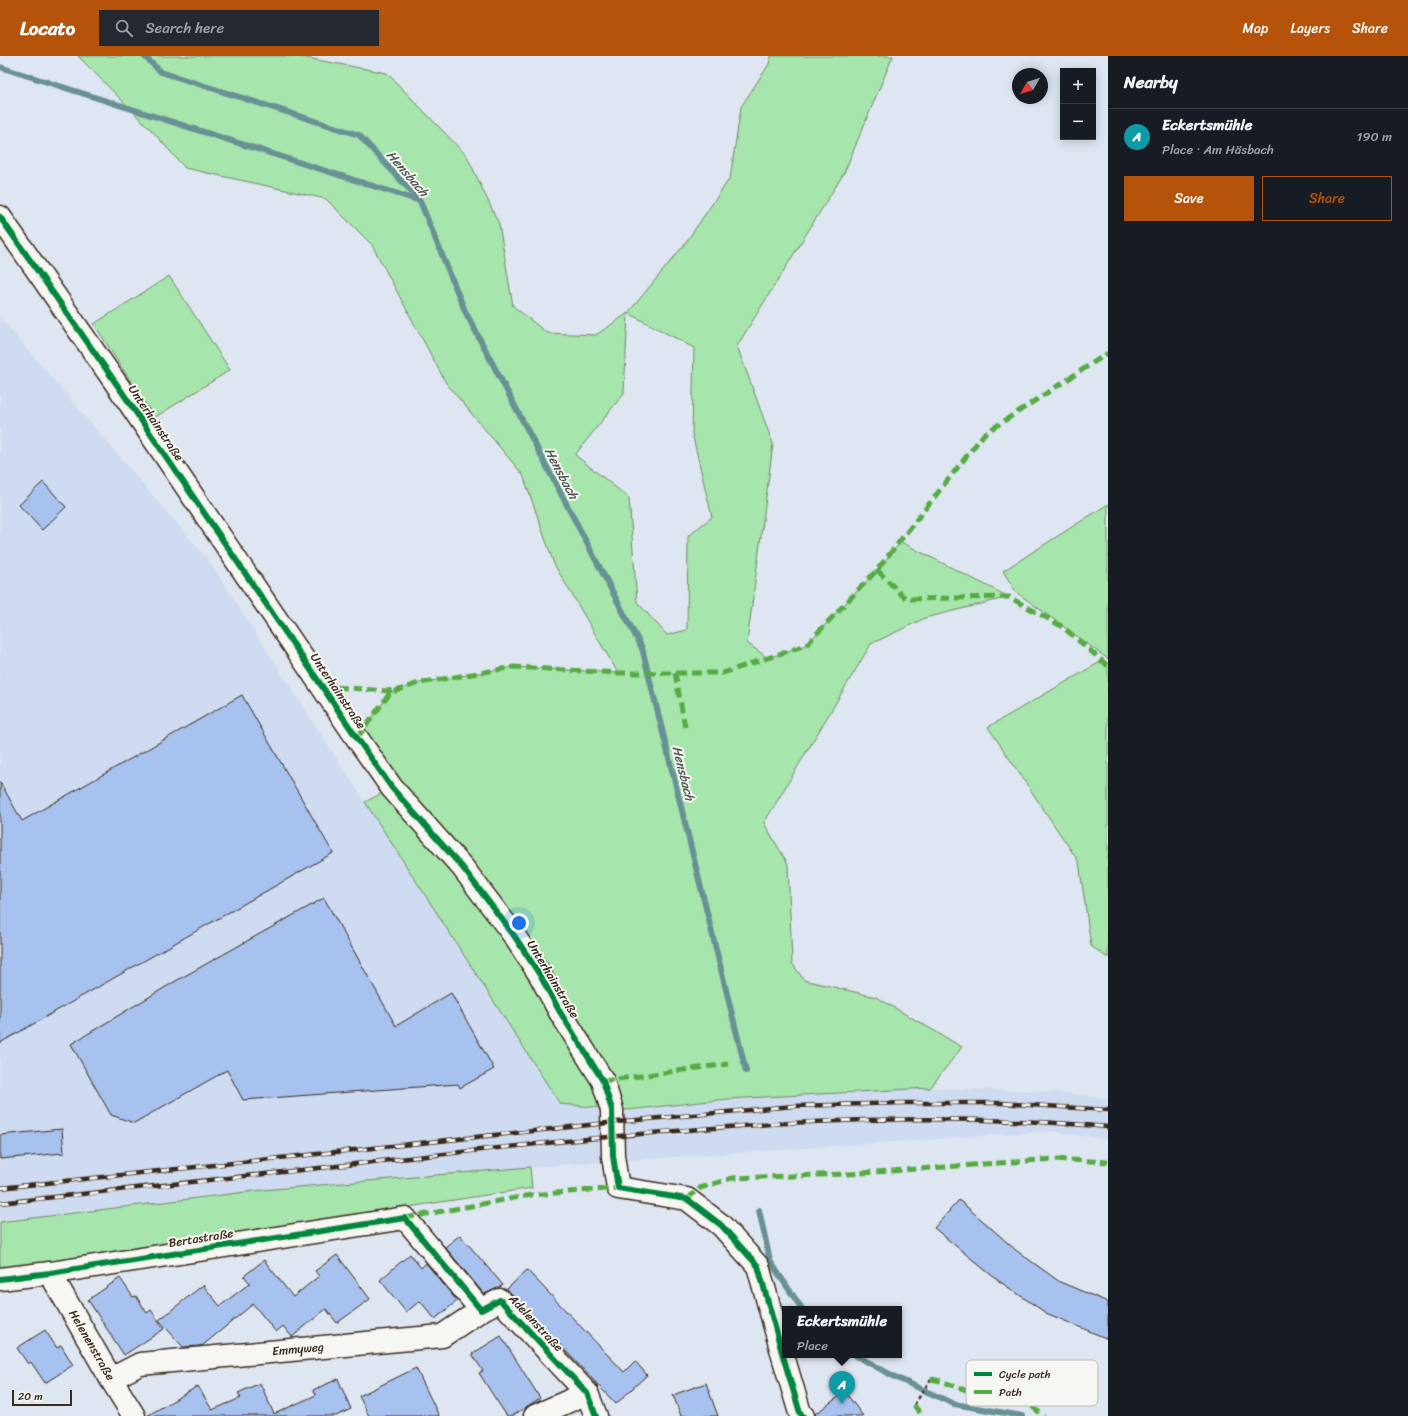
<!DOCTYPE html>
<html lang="en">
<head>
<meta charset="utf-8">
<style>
	body { margin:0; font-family:Sriracha,sans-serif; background:#242831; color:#f1f3f6 }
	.controls { position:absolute; right:12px; top:12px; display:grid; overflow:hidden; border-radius:0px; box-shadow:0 2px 10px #0003 }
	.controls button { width:36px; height:36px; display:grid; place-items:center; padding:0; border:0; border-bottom:1px solid #363941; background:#171b24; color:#f1f3f6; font:20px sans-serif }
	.compass { position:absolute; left:1012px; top:12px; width:36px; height:36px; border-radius:50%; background:#171b24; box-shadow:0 2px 10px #0003; rotate:231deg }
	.scale { position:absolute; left:12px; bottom:10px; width:60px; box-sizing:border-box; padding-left:4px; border:2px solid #3b2a1e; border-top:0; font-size:11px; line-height:14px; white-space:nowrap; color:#3b2a1e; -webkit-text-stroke:3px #f6f6f2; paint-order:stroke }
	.you { position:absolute; left:519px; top:867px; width:14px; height:14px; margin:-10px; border:3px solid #fff; border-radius:50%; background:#1a73e8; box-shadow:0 0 0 6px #1a73e833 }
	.badge { display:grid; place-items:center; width:26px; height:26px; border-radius:50%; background:#b45309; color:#fff; font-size:13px; font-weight:700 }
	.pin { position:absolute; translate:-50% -33px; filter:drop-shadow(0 1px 2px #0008) }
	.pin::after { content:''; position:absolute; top:21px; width:14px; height:12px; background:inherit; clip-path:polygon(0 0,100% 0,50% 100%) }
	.popup { position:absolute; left:782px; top:1250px; width:120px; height:52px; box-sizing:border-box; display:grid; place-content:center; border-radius:0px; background:#171b24; filter:drop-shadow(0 1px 3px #0005); font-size:13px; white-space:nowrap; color:#9ea1a6 }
	.popup b { font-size:15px; color:#f1f3f6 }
	.popup::after { content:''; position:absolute; left:50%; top:100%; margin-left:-8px; border:8px solid transparent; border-top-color:#171b24 }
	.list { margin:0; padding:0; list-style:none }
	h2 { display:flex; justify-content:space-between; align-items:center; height:52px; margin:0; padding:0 16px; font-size:17px }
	h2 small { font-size:13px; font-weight:400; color:#9ea1a6 }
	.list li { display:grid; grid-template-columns:26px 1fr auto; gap:12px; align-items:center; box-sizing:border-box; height:56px; padding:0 16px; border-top:1px solid #363941 }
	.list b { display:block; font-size:15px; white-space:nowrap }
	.list p { margin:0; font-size:13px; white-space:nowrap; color:#9ea1a6 }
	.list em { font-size:13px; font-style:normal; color:#9ea1a6 }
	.actions { display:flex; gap:8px; padding:12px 16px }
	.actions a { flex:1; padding:9px 0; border:1px solid #b45309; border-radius:0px; text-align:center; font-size:14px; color:#b45309 }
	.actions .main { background:#b45309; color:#fff }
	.icon { flex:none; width:22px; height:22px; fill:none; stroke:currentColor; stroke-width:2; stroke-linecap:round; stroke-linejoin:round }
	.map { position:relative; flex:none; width:1108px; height:1360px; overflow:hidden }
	header { display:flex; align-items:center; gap:24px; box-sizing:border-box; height:56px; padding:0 20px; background:#b45309; color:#fff }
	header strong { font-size:19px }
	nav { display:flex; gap:22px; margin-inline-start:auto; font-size:14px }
	.search { width:280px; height:36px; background:#242831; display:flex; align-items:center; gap:10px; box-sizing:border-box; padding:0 14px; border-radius:0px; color:#9ea1a6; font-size:15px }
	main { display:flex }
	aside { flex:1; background:#171b24 }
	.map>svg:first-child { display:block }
	.built { fill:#cedbf0 }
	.green { fill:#a6e5ac; stroke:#708865; fill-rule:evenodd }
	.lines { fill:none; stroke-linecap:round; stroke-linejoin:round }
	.stream { stroke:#699195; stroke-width:6 }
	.building { fill:#a7c2ef; stroke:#3b2a1e }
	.minor-casing { stroke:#3b2a1e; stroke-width:25 }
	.path { stroke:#3b2a1e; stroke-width:2.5; stroke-dasharray:4 3; stroke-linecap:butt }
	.minor { stroke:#f6f6f2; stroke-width:22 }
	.rail-casing { stroke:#3b2a1e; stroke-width:4.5 }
	.rail { stroke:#f6f6f2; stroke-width:3; stroke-dasharray:9; stroke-linecap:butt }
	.quiet { stroke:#55ab43; stroke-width:5; stroke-dasharray:10 5; stroke-linecap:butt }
	.cycleway-casing { stroke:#f6f6f2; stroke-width:8 }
	.cycleway { stroke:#00873e; stroke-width:6 }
	.labels { text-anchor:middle; stroke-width:4; stroke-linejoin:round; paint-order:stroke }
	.street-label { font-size:12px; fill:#3b2a1e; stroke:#f6f6f2 }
	.water-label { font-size:13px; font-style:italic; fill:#4e5550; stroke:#f6f6f2 }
	.key { fill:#f6f6f2; stroke:#beb9b2; stroke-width:1 }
	.key-label { font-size:11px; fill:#3b2a1e }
</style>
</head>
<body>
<header>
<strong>Locato</strong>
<div class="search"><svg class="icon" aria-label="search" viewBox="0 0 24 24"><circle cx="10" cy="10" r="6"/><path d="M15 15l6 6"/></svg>Search here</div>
<nav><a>Map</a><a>Layers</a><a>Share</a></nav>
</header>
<main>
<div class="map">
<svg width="1108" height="1360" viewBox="0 0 1108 1360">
	<rect width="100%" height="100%" fill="#dee6f1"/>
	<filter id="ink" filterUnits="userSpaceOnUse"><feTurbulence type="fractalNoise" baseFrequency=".025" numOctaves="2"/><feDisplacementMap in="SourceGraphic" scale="8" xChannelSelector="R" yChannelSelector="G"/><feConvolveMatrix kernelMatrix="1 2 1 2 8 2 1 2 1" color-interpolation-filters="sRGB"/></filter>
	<g filter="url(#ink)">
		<path class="built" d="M 0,262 L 209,505 L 560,1048 L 627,1054 L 728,1043 L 930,1032 L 1056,1036 L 1108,1043 L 1108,1084 L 1054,1075 L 569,1108 L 263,1134 L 0,1166 Z"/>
		<g class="green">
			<path d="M 78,0 L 296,0 L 387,17 L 467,100 L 499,168 L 513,250 L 547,277 L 596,279 L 628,257 L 684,189 L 730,122 L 741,51 L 769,8 L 771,0 L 893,0 L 844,117 L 737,290 L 773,388 L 747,587 L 768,602 L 806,589 L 877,514 L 901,486 L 1009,541 L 925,562 L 871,588 L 764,767 L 788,808 L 792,907 L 804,924 L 876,941 L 962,991 L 930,1032 L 728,1043 L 627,1054 L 560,1048 L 365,746 L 392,732 L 357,682 L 390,637 L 419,627 L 514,611 L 618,617 L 554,508 L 523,419 L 446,327 L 372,189 L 326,143 L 185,112 L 154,77 ZM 628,257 L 694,292 L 692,377 L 712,461 L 688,480 L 687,574 L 667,579 L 637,546 L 629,442 L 575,399 L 624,337 Z"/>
			<path d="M 169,220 L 230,314 L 154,362 L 94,268 Z"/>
			<path d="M 1108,448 L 1108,603 L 1016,536 L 1003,515 Z"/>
			<path d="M 1102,605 L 1108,610 L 1108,902 L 1091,890 L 1079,806 L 988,671 Z"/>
			<path d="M 530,1111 L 532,1132 L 38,1208 L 0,1213 L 0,1166 L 263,1134 Z"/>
		</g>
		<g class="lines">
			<g class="stream">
				<path d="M 144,0 L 161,16 L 359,79 L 420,145 L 465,255 L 642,592 L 746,1015"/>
				<path d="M 0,11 L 420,145"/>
				<path d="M 759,1154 L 770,1205 L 802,1253"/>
				<path d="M 855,1299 L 895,1321 L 954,1348 L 1022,1360"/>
			</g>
		</g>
		<g class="building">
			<path d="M 43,426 L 66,451 L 42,474 L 19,449 Z"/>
			<path d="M 242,639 L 333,797 L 0,987 L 0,726 L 22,765 Z"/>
			<path d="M 324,842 L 396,970 L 451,937 L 494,1013 L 460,1032 L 458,1028 L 243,1044 L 227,1014 L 134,1067 L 111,1059 L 71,988 L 174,926 Z"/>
			<path d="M 62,1073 L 64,1097 L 0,1103 L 0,1079 Z"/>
			<path d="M 959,1144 L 1017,1195 L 1060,1226 L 1108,1246 L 1108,1283 L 1046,1257 L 996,1223 L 934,1172 Z"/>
			<path d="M 460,1179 L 503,1229 L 498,1232 L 484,1238 L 445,1191 Z"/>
			<path d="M 410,1198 L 421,1212 L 426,1207 L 457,1245 L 435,1263 L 420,1245 L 406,1256 L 380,1224 Z"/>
			<path d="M 337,1199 L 370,1243 L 337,1267 L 326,1253 L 292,1281 L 283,1270 L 276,1276 L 253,1248 L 202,1290 L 201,1289 L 199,1290 L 183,1291 L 159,1264 L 203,1229 L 220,1250 L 250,1227 L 244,1220 L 264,1204 L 293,1241 L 319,1220 L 315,1215 Z"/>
			<path d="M 527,1214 L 624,1316 L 635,1305 L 647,1319 L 616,1348 L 507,1233 Z"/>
			<path d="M 120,1222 L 133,1241 L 136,1240 L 147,1257 L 151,1254 L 164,1273 L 124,1299 L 88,1244 Z"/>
			<path d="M 45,1274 L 57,1292 L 61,1289 L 73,1309 L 45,1327 L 31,1306 L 28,1308 L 17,1292 Z"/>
			<path d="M 501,1280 L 540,1342 L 512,1360 L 507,1360 L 493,1339 L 479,1317 L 483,1315 L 472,1298 Z"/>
			<path d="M 416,1312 L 439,1360 L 369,1360 L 359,1340 Z"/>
			<path d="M 338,1323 L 351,1353 L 336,1360 L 147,1360 L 198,1330 L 212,1354 L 241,1342 L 238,1337 L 260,1327 L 274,1358 L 316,1339 L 313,1334 Z"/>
			<path d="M 706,1327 L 718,1360 L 681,1360 L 673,1339 Z"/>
			<path d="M 845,1336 L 863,1360 L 815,1360 L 815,1358 Z"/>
		</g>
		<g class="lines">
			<defs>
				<g id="minor">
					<path d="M 0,161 L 120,333 L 357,682 L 392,732 L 463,812 L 513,878 L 540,919 L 560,956 L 603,1025 L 612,1054 L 613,1100 L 618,1132 L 687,1143 L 721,1169 L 758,1210 L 783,1300 L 800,1357 L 803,1360"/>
					<path d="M 50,1217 L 111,1323 L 134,1360"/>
					<path d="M 0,1223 L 50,1217 L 405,1162 L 481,1254 L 500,1244 L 587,1337 L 596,1360"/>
					<path d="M 111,1323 L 140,1308 L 442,1280 L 481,1254"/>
					<path d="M 535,1360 L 587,1337"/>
				</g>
			</defs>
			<use href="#minor" class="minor-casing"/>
			<path class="path" d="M 914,1349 L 931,1323"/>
			<use href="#minor" class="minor"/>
			<defs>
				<g id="rail">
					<path d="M 0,1132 L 626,1065 L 794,1050 L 904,1047 L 1001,1047 L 1108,1054"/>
					<path d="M 0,1147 C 163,1130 326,1111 489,1093 C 694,1071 901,1052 1108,1071"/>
				</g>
			</defs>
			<use href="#rail" class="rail-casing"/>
			<use href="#rail" class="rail"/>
			<g class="quiet">
				<path d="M 877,514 L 906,543 L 1009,541 L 1063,571 L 1108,610"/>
				<path d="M 675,617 L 686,676"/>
				<path d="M 322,630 L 388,635 L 396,633"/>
				<path d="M 357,682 L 390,637 L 419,627 L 514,611 L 618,617 L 723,617 L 806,589 L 877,514 L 984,378 L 1108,297"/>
				<path d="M 603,1025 L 728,1008"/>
				<path d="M 687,1143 L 700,1132 L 732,1122 L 849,1118 L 1054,1103 L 1108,1106"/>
				<path d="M 405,1162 L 531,1139 L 618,1132"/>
				<path d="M 931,1323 L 941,1325 L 988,1342 L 1030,1349 L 1044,1360"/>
				<path d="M 914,1349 L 922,1360"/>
			</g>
			<defs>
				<g id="cycleway">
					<path d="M 0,161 L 120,333 L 357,682 L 392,732 L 463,812 L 513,878 L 540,919 L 560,956 L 603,1025 L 612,1054 L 613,1100 L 618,1132 L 687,1143 L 721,1169 L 758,1210 L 783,1300 L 800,1357 L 803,1360"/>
					<path d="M 0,1223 L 50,1217 L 405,1162 L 481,1254 L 500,1244 L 587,1337 L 596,1360"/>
				</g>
			</defs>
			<use href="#cycleway" class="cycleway-casing"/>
			<use href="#cycleway" class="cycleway"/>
		</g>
	</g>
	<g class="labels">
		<g class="street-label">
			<text transform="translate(156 367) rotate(56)" y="4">Unterhainstraße</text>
			<text transform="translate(338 635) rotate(56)" y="4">Unterhainstraße</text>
			<text transform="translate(553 923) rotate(59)" y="4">Unterhainstraße</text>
			<text transform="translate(201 1182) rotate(-9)" y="4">Bertastraße</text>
			<text transform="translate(536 1267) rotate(47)" y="4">Adelenstraße</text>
			<text transform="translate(92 1289) rotate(60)" y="4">Helenenstraße</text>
			<text transform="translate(298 1293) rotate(-5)" y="4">Emmyweg</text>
		</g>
		<g class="water-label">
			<text transform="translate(408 117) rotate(49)" y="5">Hensbach</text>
			<text transform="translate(562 417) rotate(62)" y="5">Hensbach</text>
			<text transform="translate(684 717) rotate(76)" y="5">Hensbach</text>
		</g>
	</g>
	<rect x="966" y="1304" width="132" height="46" rx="6" class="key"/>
	<rect x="974" y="1316" width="18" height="4" fill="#00873e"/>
	<rect x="974" y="1334" width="18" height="4" fill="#55ab43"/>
	<g class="key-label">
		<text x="999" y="1322">Cycle path</text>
		<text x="999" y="1340">Path</text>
	</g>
</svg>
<div class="controls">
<button>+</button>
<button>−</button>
</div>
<svg class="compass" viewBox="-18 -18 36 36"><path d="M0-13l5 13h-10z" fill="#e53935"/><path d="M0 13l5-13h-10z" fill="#9ea1a6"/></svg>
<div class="scale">20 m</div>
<div class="you"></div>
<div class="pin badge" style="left:842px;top:1348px;background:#0f9aa8">A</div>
<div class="popup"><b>Eckertsmühle</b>Place</div>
</div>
<aside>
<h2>Nearby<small></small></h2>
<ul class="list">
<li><span class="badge" style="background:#0f9aa8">A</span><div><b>Eckertsmühle</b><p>Place · Am Häsbach</p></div><em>190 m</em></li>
</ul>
<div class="actions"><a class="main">Save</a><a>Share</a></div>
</aside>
</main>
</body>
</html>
